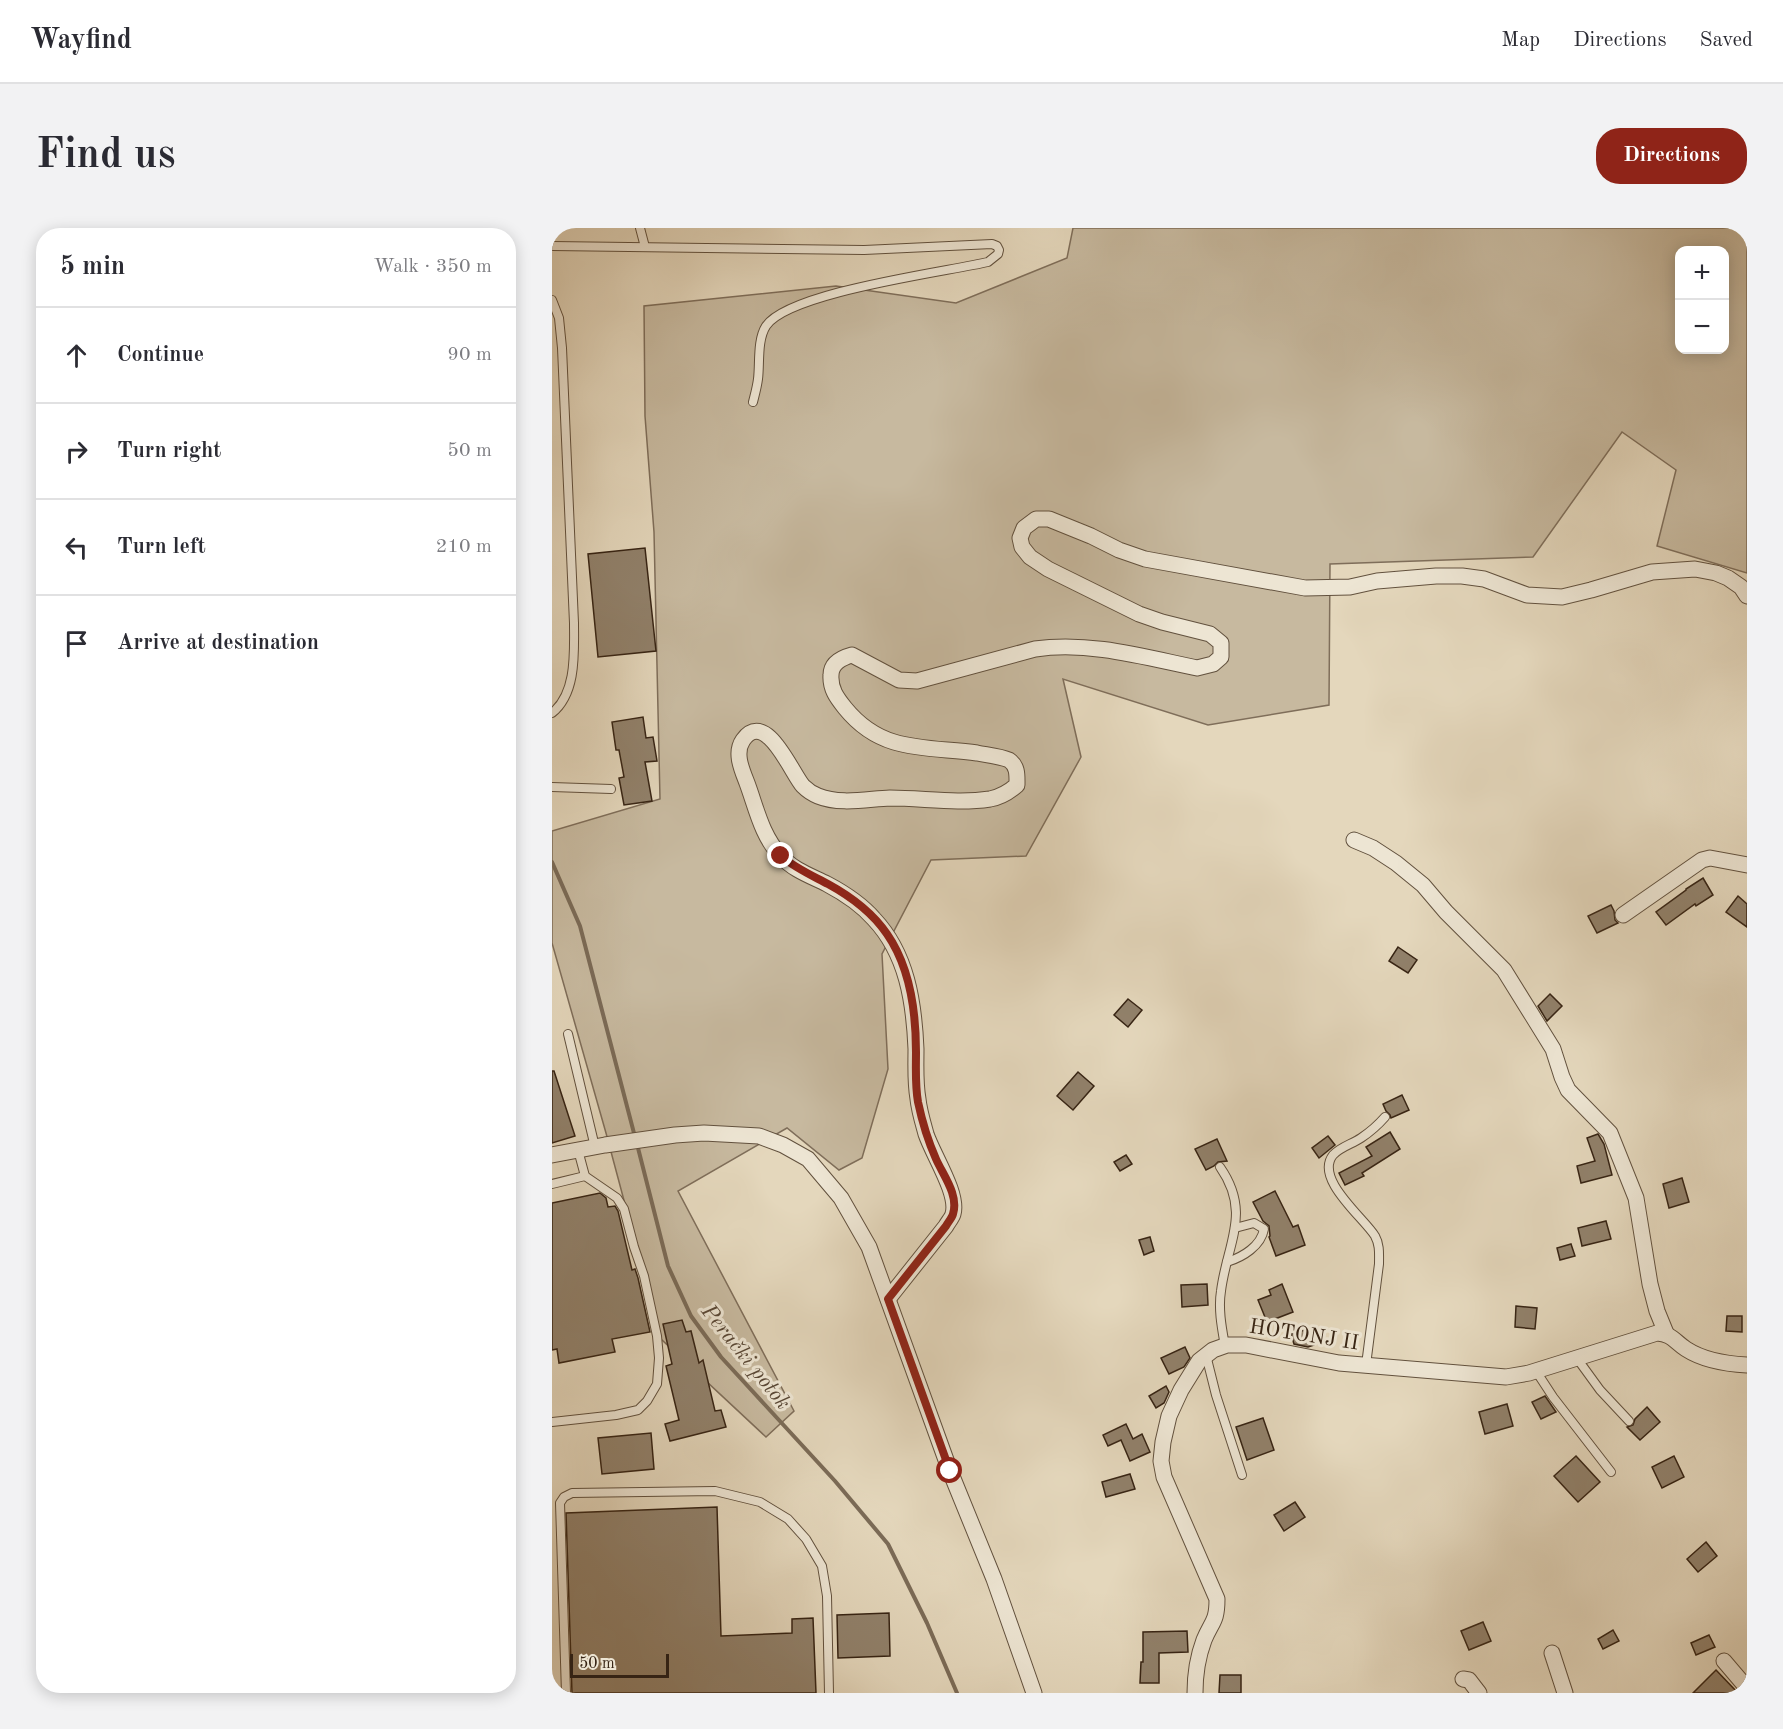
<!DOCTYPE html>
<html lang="en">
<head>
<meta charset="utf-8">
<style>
	body { margin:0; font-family:"Old Standard TT",serif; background:#f2f2f3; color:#2b2b33 }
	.controls { position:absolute; right:18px; top:18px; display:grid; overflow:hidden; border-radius:12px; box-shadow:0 3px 15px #0003 }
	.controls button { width:54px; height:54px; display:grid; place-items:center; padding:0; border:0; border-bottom:2px solid #e1e1e2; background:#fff; color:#2b2b33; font:30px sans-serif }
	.scale { position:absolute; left:18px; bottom:15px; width:99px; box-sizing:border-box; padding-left:6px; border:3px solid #372414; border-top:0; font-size:16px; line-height:21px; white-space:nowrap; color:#372414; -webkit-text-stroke:4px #ede5d3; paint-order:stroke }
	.stop { position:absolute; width:18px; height:18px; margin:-14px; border:4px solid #8f2418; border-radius:50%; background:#fff }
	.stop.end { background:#8f2418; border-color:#fff; box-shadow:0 2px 6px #0008 }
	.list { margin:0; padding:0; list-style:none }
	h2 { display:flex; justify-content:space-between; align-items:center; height:78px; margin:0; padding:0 24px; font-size:26px }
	h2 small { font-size:20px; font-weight:400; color:#7c7c81 }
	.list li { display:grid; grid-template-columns:39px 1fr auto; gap:18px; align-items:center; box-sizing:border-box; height:96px; padding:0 24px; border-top:2px solid #e1e1e2 }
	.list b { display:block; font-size:22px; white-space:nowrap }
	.list em { font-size:20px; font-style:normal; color:#7c7c81 }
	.icon { flex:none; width:33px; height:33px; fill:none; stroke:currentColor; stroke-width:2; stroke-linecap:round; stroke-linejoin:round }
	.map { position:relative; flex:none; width:1195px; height:1465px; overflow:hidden; border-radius:24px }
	header { display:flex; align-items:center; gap:36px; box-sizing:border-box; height:84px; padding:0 30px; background:#fff; border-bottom:2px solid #e1e1e2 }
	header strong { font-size:28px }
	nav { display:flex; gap:33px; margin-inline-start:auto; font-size:21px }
	.intro { display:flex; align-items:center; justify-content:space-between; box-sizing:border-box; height:144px; padding:0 36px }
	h1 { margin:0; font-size:42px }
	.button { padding:15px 27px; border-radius:24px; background:#8f2418; color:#fff; font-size:21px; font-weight:700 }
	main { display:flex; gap:36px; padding:0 36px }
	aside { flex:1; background:#fff; border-radius:24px; box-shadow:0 3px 15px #0003 }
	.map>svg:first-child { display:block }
	.green { fill:#c7b99f; stroke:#7f6e5a; stroke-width:1.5; fill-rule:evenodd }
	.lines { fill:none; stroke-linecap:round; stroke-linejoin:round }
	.stream { stroke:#7b6b57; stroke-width:4 }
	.building { fill:#91816b; stroke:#372414; stroke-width:1.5 }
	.lane-casing { stroke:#62513e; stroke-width:10 }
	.street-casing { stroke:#62513e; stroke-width:17 }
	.lane { stroke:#ede5d3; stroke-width:8 }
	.street { stroke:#ede5d3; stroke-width:15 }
	.route { stroke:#8f2418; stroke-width:8 }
	.labels { text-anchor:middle; stroke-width:6; stroke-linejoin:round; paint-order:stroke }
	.street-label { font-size:21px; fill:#372414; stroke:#ede5d3 }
	.water-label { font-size:22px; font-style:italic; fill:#594735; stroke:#ede5d3 }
</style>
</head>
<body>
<header>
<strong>Wayfind</strong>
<nav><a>Map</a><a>Directions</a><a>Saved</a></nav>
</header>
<div class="intro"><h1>Find us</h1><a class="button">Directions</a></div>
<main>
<aside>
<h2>5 min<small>Walk · 350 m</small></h2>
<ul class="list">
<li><svg class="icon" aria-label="ahead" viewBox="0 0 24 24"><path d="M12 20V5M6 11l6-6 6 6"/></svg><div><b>Continue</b></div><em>90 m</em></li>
<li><svg class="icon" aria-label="right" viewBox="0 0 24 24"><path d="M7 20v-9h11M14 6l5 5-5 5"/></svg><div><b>Turn right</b></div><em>50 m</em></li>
<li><svg class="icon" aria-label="left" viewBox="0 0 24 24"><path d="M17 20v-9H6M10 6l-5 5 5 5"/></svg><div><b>Turn left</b></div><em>210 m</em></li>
<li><svg class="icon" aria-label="arrive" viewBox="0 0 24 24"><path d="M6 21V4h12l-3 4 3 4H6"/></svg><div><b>Arrive at destination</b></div></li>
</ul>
</aside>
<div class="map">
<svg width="1195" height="1465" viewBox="0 0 1195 1465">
	<rect width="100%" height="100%" fill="#e4d7bc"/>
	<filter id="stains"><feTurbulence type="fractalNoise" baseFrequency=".00333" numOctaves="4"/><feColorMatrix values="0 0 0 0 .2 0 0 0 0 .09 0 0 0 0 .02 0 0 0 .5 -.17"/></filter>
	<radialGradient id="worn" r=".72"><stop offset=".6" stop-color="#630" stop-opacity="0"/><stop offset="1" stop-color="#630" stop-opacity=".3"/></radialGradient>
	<path class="green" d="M 521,0 L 1195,0 L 1195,345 L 1105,318 L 1124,242 L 1070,204 L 981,329 L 778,336 L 777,477 L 656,497 L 511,451 L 529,529 L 474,628 L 379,632 L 330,726 L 336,841 L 310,930 L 287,942 L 235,900 L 126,963 L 242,1183 L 214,1209 L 109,1111 L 54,905 L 0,715 L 0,603 L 108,571 L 102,304 L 93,188 L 92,78 L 284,58 L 404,75 L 515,30 ZM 1128,22 L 1172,22 L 1172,122 L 1128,122 Z"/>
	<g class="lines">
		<g class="stream">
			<path d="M 0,634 L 28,698 L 83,909"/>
			<path d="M 85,916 L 116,1038 L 139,1088 L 169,1129 L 283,1253 L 336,1316 L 375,1395 L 405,1465"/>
		</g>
	</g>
	<g class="building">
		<path d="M 93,320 L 104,423 L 46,429 L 36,326 Z"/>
		<path d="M 91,489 L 94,510 L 101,509 L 105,533 L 93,534 L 100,573 L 72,577 L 67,550 L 72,549 L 67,522 L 64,522 L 60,494 Z"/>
		<path d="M 1151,650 L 1161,667 L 1144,678 L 1143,676 L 1114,697 L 1104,684 L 1134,662 L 1134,661 Z"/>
		<path d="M 1186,668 L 1195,676 L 1195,699 L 1174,684 Z"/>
		<path d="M 1059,677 L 1062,683 L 1063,692 L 1066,695 L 1045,705 L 1036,688 Z"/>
		<path d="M 846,719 L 865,732 L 856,745 L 837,733 Z"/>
		<path d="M 998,766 L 1010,778 L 995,793 L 986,778 Z"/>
		<path d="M 576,771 L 590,782 L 576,799 L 562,787 Z"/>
		<path d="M 0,843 L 2,843 L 23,908 L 0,915 Z"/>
		<path d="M 526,844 L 542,858 L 521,882 L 505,868 Z"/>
		<path d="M 850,867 L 857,882 L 839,890 L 838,887 L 834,883 L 831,876 Z"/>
		<path d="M 838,904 L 848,921 L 810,945 L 812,948 L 793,957 L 787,945 L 820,928 L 814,919 Z"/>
		<path d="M 1046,906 L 1052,916 L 1060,947 L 1029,955 L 1025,938 L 1043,933 L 1035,910 Z"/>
		<path d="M 776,908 L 783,917 L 767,930 L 760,920 Z"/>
		<path d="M 665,911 L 675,933 L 666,934 L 662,938 L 654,942 L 643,921 Z"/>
		<path d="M 574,927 L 580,936 L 568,943 L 562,934 Z"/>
		<path d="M 1130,950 L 1137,974 L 1117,980 L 1111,956 Z"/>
		<path d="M 723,963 L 741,999 L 746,997 L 753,1017 L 724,1028 L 717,1009 L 718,1008 L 717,998 L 711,993 L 701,974 Z"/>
		<path d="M 48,965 L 54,970 L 56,979 L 63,978 L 66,983 L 80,1042 L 83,1041 L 86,1050 L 98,1104 L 60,1111 L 63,1124 L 7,1135 L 5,1121 L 0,1122 L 0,975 Z"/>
		<path d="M 1054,993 L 1059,1011 L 1030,1018 L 1026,1000 Z"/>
		<path d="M 598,1009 L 602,1023 L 592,1027 L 587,1012 Z"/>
		<path d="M 1019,1016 L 1023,1028 L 1008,1032 L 1005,1020 Z"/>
		<path d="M 655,1056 L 656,1077 L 630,1079 L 629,1057 Z"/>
		<path d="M 730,1056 L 741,1084 L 715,1094 L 706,1072 L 719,1067 L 717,1062 Z"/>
		<path d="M 964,1078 L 985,1080 L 983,1101 L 963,1099 Z"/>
		<path d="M 1175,1088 L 1190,1088 L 1190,1104 L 1174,1103 Z"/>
		<path d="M 130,1092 L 134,1104 L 139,1103 L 147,1135 L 151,1132 L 163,1183 L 169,1182 L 174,1199 L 118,1213 L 113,1196 L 127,1192 L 114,1138 L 120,1136 L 111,1096 Z"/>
		<path d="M 756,1101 L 762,1117 L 756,1119 L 742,1116 L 739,1106 Z"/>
		<path d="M 633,1119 L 638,1130 L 632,1139 L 617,1146 L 609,1130 Z"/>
		<path d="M 614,1158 L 617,1164 L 612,1175 L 604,1180 L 597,1168 Z"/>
		<path d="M 993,1168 L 1004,1184 L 989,1191 L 980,1174 Z"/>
		<path d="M 955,1176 L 961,1198 L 933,1206 L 927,1184 Z"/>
		<path d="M 1095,1179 L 1108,1194 L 1088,1212 L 1075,1199 L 1081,1197 L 1083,1191 Z"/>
		<path d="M 711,1190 L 722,1222 L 695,1232 L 684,1199 Z"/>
		<path d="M 574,1196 L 581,1211 L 590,1206 L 598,1224 L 578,1233 L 569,1212 L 556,1218 L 551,1207 Z"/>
		<path d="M 99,1205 L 102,1241 L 50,1246 L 46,1210 Z"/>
		<path d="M 1024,1228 L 1048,1254 L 1026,1274 L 1002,1248 Z"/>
		<path d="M 1122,1228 L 1132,1249 L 1110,1260 L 1100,1239 Z"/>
		<path d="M 578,1246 L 583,1261 L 554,1269 L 550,1254 Z"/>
		<path d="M 743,1274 L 753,1289 L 732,1303 L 722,1287 Z"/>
		<path d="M 165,1279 L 169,1408 L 240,1405 L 240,1391 L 261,1390 L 264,1465 L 20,1465 L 14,1285 Z"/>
		<path d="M 1154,1314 L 1165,1328 L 1146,1344 L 1135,1331 Z"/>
		<path d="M 337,1385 L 338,1428 L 286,1430 L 285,1387 Z"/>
		<path d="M 931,1394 L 939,1413 L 917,1422 L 909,1403 Z"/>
		<path d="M 1061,1402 L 1067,1413 L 1051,1421 L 1046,1411 Z"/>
		<path d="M 635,1403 L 636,1424 L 607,1425 L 607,1455 L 588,1455 L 589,1434 L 591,1434 L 591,1404 Z"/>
		<path d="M 1157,1407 L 1163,1419 L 1144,1427 L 1139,1415 Z"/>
		<path d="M 1164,1442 L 1186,1465 L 1141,1465 Z"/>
		<path d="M 668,1447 L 689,1447 L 689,1465 L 667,1465 Z"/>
	</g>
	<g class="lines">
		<defs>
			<g id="lane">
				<path d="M 88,0 L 93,19"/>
				<path d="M 0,18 L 312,22 L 440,16 L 445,18 L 447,22 L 446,26 L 436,34 C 393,44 237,64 214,98 C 205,112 208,135 206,151 C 205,159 203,166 201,174"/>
				<path d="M 0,72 L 7,90 L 10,120 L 22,395 C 22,424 25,465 0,485"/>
				<path d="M 0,559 L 59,561"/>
				<path d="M 16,806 L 43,919"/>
				<path d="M 668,939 C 700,985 675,1015 669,1063 C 666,1081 670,1101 673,1118"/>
				<path d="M 0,956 L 33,948"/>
				<path d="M 675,1034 C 691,1029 709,1018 712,1001 L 702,995 L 683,1000"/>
				<path d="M 654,1127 L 664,1167 L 690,1247"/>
				<path d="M 1024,1129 L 1048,1162 L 1077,1193"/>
				<path d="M 814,1137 L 827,1036 C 827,1026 828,1017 823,1008 C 812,990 762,951 781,927 C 788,919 800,916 809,910 C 818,904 826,897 833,889"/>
				<path d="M 984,1143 L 1001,1169 L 1059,1244"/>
				<path d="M 0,1194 L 64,1187 L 86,1182 L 95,1173 L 105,1156 L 107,1130 L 105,1108 L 92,1048 L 82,1019 L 72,981 L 65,970 L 33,948 L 26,922"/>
				<path d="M 14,1465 L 8,1275 L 12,1269 L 20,1265 L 163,1263 L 208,1274 L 236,1291 L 254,1311 L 270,1338 L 275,1368 L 277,1465"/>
			</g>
			<g id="street">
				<path d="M 802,612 L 821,620 L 844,635 L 871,657 L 894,684 L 952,742 L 1001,821 L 1010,849 L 1016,862 L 1058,905 L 1084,970 L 1098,1056 L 1105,1083 L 1114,1105"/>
				<path d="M 1071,687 L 1150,632 L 1158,630 L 1195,637"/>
				<path d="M 0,927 L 53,917 L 123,907 L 152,905 L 207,908 L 231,917 L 256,931 L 289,970 L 317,1019 L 398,1243 L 442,1351 L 482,1465"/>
				<path d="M 336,1071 L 394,998 C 396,994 400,990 401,986 C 407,966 381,927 374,906 C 371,895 367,882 366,871 C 363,854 364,838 364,821 C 362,774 355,726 322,691 C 309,676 292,665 275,656 C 259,648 241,642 229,628 C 210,609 204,579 195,555 C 190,542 182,525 191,512 C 214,480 240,546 251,558 C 255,562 261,566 266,568 C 288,577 315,571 338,570 C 371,570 405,576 438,571 C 449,569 457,564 465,557 C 465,548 466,538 457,532 C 448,528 435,527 425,525 C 398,521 368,522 342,514 C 322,508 306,496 293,480 C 285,470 278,461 279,447 C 279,435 289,430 300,427 L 347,452 L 365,453 L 483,421 C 537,413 592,429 645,440 L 661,436 L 669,429 L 669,415 L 658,406 L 610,394 L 587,386 L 496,341 L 478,329 L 470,319 L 468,310 L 472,300 L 484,291 L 497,291 L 539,308 L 567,322 L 593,331 L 753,360 L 798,359 L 825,353 L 884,348 L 910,348 L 932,351 L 975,367 L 1010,369 L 1039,362 L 1100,344 L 1143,341 L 1164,345 L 1176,350 L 1189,359 L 1195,368"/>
				<path d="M 1000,1425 L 1013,1465"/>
				<path d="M 1172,1433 L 1195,1460"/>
				<path d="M 911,1451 L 917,1452 L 927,1465"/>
				<path d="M 643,1465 C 643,1448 646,1428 652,1412 C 660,1393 665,1394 665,1371 L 612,1249 L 609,1233 L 611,1214 L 617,1188 L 629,1162 L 647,1133 L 661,1122 L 675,1117 L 694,1117 L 787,1135 L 954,1149 L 977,1145 L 1105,1105 C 1120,1106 1122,1113 1134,1121 C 1151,1132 1175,1136 1195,1137"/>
			</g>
		</defs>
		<use href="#lane" class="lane-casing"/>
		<use href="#street" class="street-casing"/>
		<use href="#lane" class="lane"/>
		<use href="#street" class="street"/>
	</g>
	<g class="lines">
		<path class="route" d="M 229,628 C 243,640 259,647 276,656 C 298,668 320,684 335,706 C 358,739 364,784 364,824 C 364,841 363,857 366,874 C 370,893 376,913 384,931 C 391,947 407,967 401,986 C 400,990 396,994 394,998 L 336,1071 L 398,1243"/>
	</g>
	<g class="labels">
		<g class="street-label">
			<text transform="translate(752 1106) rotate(9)" y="7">HOTONJ II</text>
		</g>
		<g class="water-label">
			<text transform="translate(195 1128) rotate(51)" y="8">Perački potok</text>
		</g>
	</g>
	<rect width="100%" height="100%" filter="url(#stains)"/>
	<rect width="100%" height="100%" fill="url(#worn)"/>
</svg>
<div class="controls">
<button>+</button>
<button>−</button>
</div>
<div class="scale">50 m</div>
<div class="stop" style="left:398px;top:1243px"></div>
<div class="stop end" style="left:229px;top:628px"></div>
</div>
</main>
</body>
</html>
